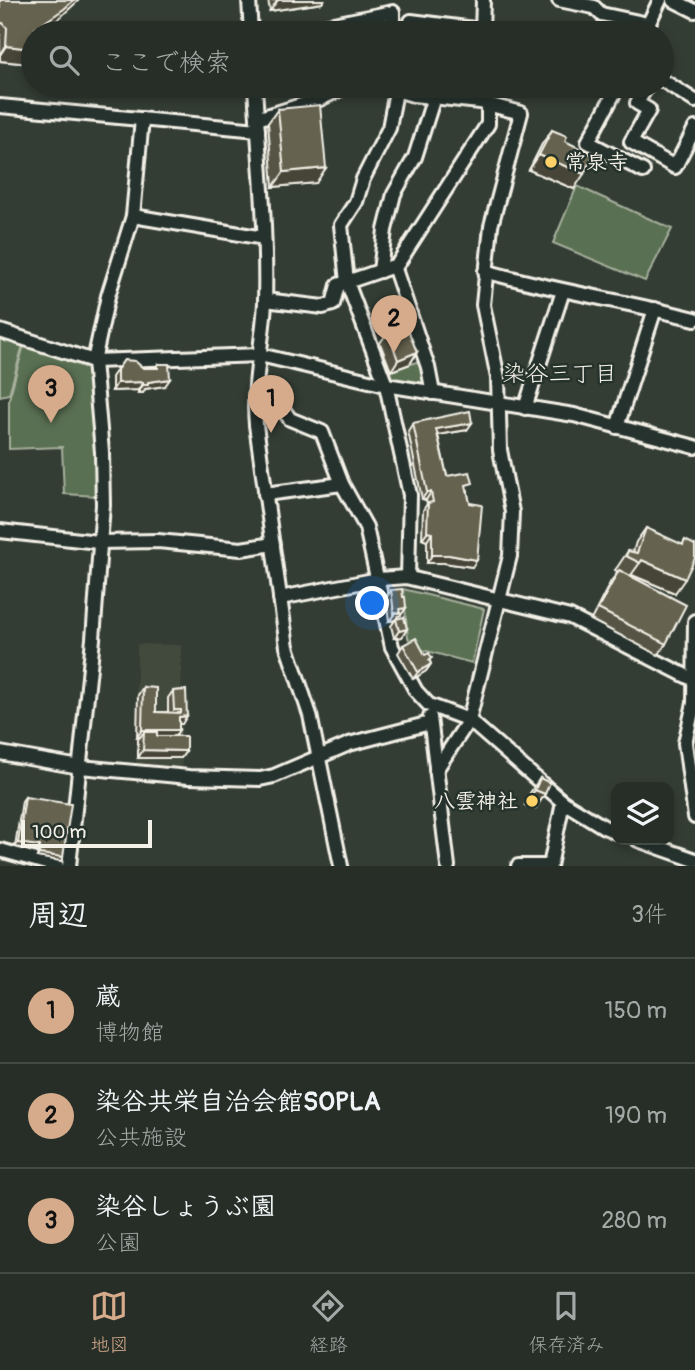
<!DOCTYPE html>
<html lang="ja">
<head>
<meta charset="utf-8">
<style>
	body { margin:0; font-family:Pangolin,"Klee One",sans-serif; background:#323a33; color:#f1f3f6 }
	.controls { position:absolute; right:21px; bottom:21px; display:grid; overflow:hidden; border-radius:14px; box-shadow:0 4px 10px #0003 }
	.controls button { width:63px; height:63px; display:grid; place-items:center; padding:0; border:0; border-bottom:2px solid #424a44; background:#262e27; color:#f1f3f6; font:35px sans-serif }
	.scale { position:absolute; left:21px; bottom:18px; width:131px; box-sizing:border-box; padding-left:7px; border:4px solid #f4f1e8; border-top:0; font-size:19px; line-height:24px; white-space:nowrap; color:#f4f1e8; -webkit-text-stroke:5px #26332d; paint-order:stroke }
	.you { position:absolute; left:373px; top:604px; width:24px; height:24px; margin:-18px; border:5px solid #fff; border-radius:50%; background:#1a73e8; box-shadow:0 0 0 10px #1a73e833 }
	.badge { display:grid; place-items:center; width:46px; height:46px; border-radius:50%; background:#d6ab8b; color:#111; font-size:23px; font-weight:700 }
	.pin { position:absolute; translate:-50% -58px; filter:drop-shadow(0 2px 4px #0008) }
	.pin::after { content:''; position:absolute; top:37px; width:24px; height:21px; background:inherit; clip-path:polygon(0 0,100% 0,50% 100%) }
	.list { margin:0; padding:0; list-style:none }
	h2 { display:flex; justify-content:space-between; align-items:center; height:91px; margin:0; padding:0 28px; font-size:30px }
	h2 small { font-size:23px; font-weight:400; color:#a4a8a7 }
	.list li { display:grid; grid-template-columns:46px 1fr auto; gap:21px; align-items:center; box-sizing:border-box; height:105px; padding:0 28px; border-top:2px solid #424a44 }
	.list b { display:block; font-size:26px; white-space:nowrap }
	.list p { margin:0; font-size:23px; white-space:nowrap; color:#a4a8a7 }
	.list em { font-size:23px; font-style:normal; color:#a4a8a7 }
	.icon { flex:none; width:38px; height:38px; fill:none; stroke:currentColor; stroke-width:2; stroke-linecap:round; stroke-linejoin:round }
	.map { position:relative; flex:none; width:695px; height:866px; overflow:hidden }
	.search { position:absolute; background:#262e27; box-shadow:0 4px 10px #0003; left:21px; right:21px; top:21px; height:77px; display:flex; align-items:center; gap:18px; box-sizing:border-box; padding:0 24px; border-radius:38px; color:#a4a8a7; font-size:26px }
	.sheet { height:406px; background:#262e27 }
	nav { display:flex; justify-content:space-around; align-items:center; box-sizing:border-box; height:98px; border-top:2px solid #424a44; background:#262e27; font-size:19px; color:#a4a8a7 }
	nav a { display:grid; justify-items:center; gap:4px }
	nav .on { color:#d6ab8b }
	.map>svg:first-child { display:block }
	.built { fill:#42483c }
	.green { fill:#5a6f52; stroke:#a7b09d; stroke-width:2 }
	.lines { fill:none; stroke-linecap:round; stroke-linejoin:round }
	.minor-casing { stroke:#f4f1e8; stroke-width:18 }
	.minor { stroke:#26332d; stroke-width:12 }
	.wall { fill:#575544; stroke:#f4f1e8; stroke-width:2 }
	.shaded-wall { fill:#474537; stroke:#f4f1e8; stroke-width:2 }
	.building { fill:#65634f; stroke:#f4f1e8; stroke-width:2 }
	.poi-dot { fill:#ffd166; stroke:#26332d; stroke-width:2.5 }
	.labels { text-anchor:middle; stroke-width:5; stroke-linejoin:round; paint-order:stroke }
	.poi-label { font-size:21px; font-weight:bold; fill:#f4f1e8; stroke:#26332d; text-anchor:start }
	.neighbourhood-label { font-size:23px; fill:#f4f1e8; stroke:#26332d }
</style>
</head>
<body>
<div class="map">
<svg width="695" height="866" viewBox="0 0 695 866">
	<rect width="100%" height="100%" fill="#333d34"/>
	<filter id="ink" filterUnits="userSpaceOnUse"><feTurbulence type="fractalNoise" baseFrequency=".0143" numOctaves="2"/><feDisplacementMap in="SourceGraphic" scale="14" xChannelSelector="R" yChannelSelector="G"/><feConvolveMatrix kernelMatrix="1 2 1 2 8 2 1 2 1" color-interpolation-filters="sRGB"/></filter>
	<g filter="url(#ink)">
		<path class="built" d="M 137,644 L 181,645 L 182,772 L 136,768 Z"/>
		<g class="green">
			<path d="M 577,186 L 672,229 L 645,281 L 553,243 Z"/>
			<path d="M 0,338 L 23,345 L 9,394 L 0,396 Z"/>
			<path d="M 24,345 L 89,369 L 97,496 L 64,494 L 62,447 L 9,449 L 9,399 Z"/>
			<path d="M 419,361 L 426,384 L 387,378 L 386,373 Z"/>
			<path d="M 403,589 L 484,609 L 472,663 L 415,648 L 408,638 Z"/>
		</g>
		<g class="lines">
			<defs>
				<g id="minor">
					<path d="M 249,0 L 251,33"/>
					<path d="M 559,0 L 594,7 L 601,14 L 648,24"/>
					<path d="M 673,0 L 695,11"/>
					<path d="M 411,21 L 482,30"/>
					<path d="M 289,33 L 393,12 L 393,33"/>
					<path d="M 482,33 L 483,0"/>
					<path d="M 644,33 L 660,0"/>
					<path d="M 662,80 L 695,101"/>
					<path d="M 255,86 C 259,158 267,230 265,302 C 263,343 252,384 256,425 L 287,647 L 310,715 L 341,866"/>
					<path d="M 396,86 L 403,92 L 413,95 L 480,102 L 521,113 L 491,226 L 483,305 L 498,378 L 500,450 L 512,512 L 510,556 L 469,720 L 436,770"/>
					<path d="M 397,86 L 389,128 L 363,179 L 356,202 L 341,225 L 347,282 L 386,385 L 410,495 L 408,577"/>
					<path d="M 618,86 L 588,142 L 643,171"/>
					<path d="M 647,86 L 637,103 L 649,110 L 631,142 L 675,167 L 695,128"/>
					<path d="M 480,102 L 481,86"/>
					<path d="M 0,106 L 258,130"/>
					<path d="M 257,119 L 320,99 L 347,86"/>
					<path d="M 133,216 L 264,238"/>
					<path d="M 394,266 L 428,367 L 433,393"/>
					<path d="M 380,271 L 385,230 L 394,194 L 415,157 L 434,97"/>
					<path d="M 485,271 C 554,291 625,301 695,319"/>
					<path d="M 265,300 L 323,307 L 333,304 L 338,285 L 397,265 L 488,124 L 488,104"/>
					<path d="M 0,331 L 94,361 L 260,355 L 386,385 L 574,415 L 695,447"/>
					<path d="M 255,408 L 282,408 L 290,419 L 322,432 L 342,484 L 366,527 L 392,647 L 416,691 L 429,705 L 469,720 L 563,802 L 604,827 L 616,832"/>
					<path d="M 525,408 L 563,291"/>
					<path d="M 617,427 L 655,309"/>
					<path d="M 265,494 L 342,484"/>
					<path d="M 0,531 L 98,542 L 158,541 L 241,549 L 273,544"/>
					<path d="M 280,598 L 379,579 L 406,577 L 570,617 L 694,680"/>
					<path d="M 695,621 L 694,703 L 685,743 L 695,817"/>
					<path d="M 430,717 L 448,866"/>
					<path d="M 0,753 L 80,767 L 189,777 L 260,779 L 274,776 L 349,744 L 430,723"/>
					<path d="M 638,840 L 695,860"/>
					<path d="M 0,850 L 57,866"/>
					<path d="M 69,866 L 93,639 L 103,505 L 102,452 L 94,361 L 108,296 L 133,216 L 142,119"/>
					<path d="M 518,866 L 545,866"/>
					<path d="M 550,866 L 563,802"/>
				</g>
			</defs>
			<use href="#minor" class="minor-casing"/>
			<use href="#minor" class="minor"/>
		</g>
		<g class="wall">
			<path d="M 0,0 L 53,24 L 33,33 L 30,64 L 0,61 Z"/>
			<path d="M 268,0 L 324,0 L 322,3 L 270,11 Z"/>
			<path d="M 278,109 L 316,183 L 273,187 L 268,123 Z"/>
			<path d="M 552,130 L 565,141 L 574,189 L 529,170 L 542,144 Z"/>
			<path d="M 388,332 L 417,352 L 410,364 L 391,371 L 380,343 Z"/>
			<path d="M 124,360 L 143,368 L 155,368 L 158,364 L 165,386 L 145,389 L 143,393 L 138,393 L 138,390 L 112,391 L 112,377 Z"/>
			<path d="M 413,423 L 467,430 L 438,435 L 447,476 L 468,490 L 472,567 L 444,563 L 427,563 L 427,541 L 422,539 L 423,510 L 427,504 L 426,500 L 422,499 L 408,431 Z"/>
			<path d="M 646,528 L 682,545 L 685,540 L 675,593 L 632,575 L 631,576 L 666,644 L 658,655 L 591,620 L 611,581 L 618,572 L 615,570 L 618,566 L 628,551 L 633,552 L 636,542 Z"/>
			<path d="M 391,590 L 403,597 L 406,608 L 401,615 L 398,616 L 395,620 L 389,621 L 386,598 Z"/>
			<path d="M 396,619 L 407,629 L 402,637 L 394,638 L 391,626 Z"/>
			<path d="M 403,645 L 430,661 L 431,664 L 426,671 L 413,679 L 398,653 Z"/>
			<path d="M 143,687 L 156,712 L 168,712 L 168,698 L 173,691 L 186,690 L 182,724 L 179,724 L 179,730 L 175,736 L 186,751 L 181,758 L 138,758 L 138,739 L 140,737 L 137,737 L 138,695 Z"/>
			<path d="M 540,778 L 545,794 L 535,809 L 525,805 L 530,793 Z"/>
			<path d="M 25,797 L 63,857 L 61,861 L 37,857 L 38,850 L 15,847 L 22,801 Z"/>
		</g>
		<g class="shaded-wall">
			<path d="M 74,0 L 79,0 L 53,24 L 40,33 L 33,33 L 35,29 Z"/>
			<path d="M 278,0 L 324,0 L 322,3 L 270,11 Z"/>
			<path d="M 6,46 L 33,49 L 33,59 L 30,64 L 0,61 L 0,55 Z"/>
			<path d="M 539,155 L 584,174 L 574,189 L 529,170 Z"/>
			<path d="M 326,168 L 316,183 L 273,187 L 284,172 Z"/>
			<path d="M 417,352 L 410,364 L 391,371 L 398,360 Z"/>
			<path d="M 170,379 L 165,386 L 145,389 L 143,393 L 138,393 L 143,385 L 148,382 Z"/>
			<path d="M 143,382 L 138,390 L 112,391 L 117,383 Z"/>
			<path d="M 472,423 L 467,430 L 431,436 L 436,429 Z"/>
			<path d="M 427,492 L 431,492 L 426,500 L 422,499 Z"/>
			<path d="M 427,532 L 432,533 L 427,541 L 422,539 Z"/>
			<path d="M 432,555 L 449,555 L 477,560 L 472,567 L 444,563 L 427,563 Z"/>
			<path d="M 642,560 L 685,579 L 675,593 L 632,575 L 629,578 Z"/>
			<path d="M 406,608 L 401,615 L 398,616 L 395,620 L 389,621 L 399,609 Z"/>
			<path d="M 407,629 L 402,637 L 394,638 L 399,631 Z"/>
			<path d="M 431,664 L 426,671 L 413,679 L 418,672 Z"/>
			<path d="M 187,716 L 182,724 L 174,724 L 179,717 Z"/>
			<path d="M 142,730 L 179,730 L 174,738 L 144,737 L 144,732 L 140,737 L 137,737 Z"/>
			<path d="M 143,750 L 186,751 L 181,758 L 138,758 Z"/>
			<path d="M 535,790 L 545,794 L 535,809 L 525,805 Z"/>
			<path d="M 18,843 L 40,846 L 38,850 L 15,847 Z"/>
			<path d="M 39,854 L 63,857 L 61,861 L 37,857 Z"/>
		</g>
		<g class="building">
			<path d="M 0,0 L 74,0 L 64,9 L 35,29 L 36,33 L 33,33 L 33,49 L 6,46 L 7,28 L 3,23 L 0,24 Z"/>
			<path d="M 320,105 L 326,168 L 284,172 L 278,109 Z"/>
			<path d="M 552,130 L 567,136 L 565,141 L 593,155 L 584,174 L 539,155 Z"/>
			<path d="M 406,325 L 417,352 L 398,360 L 388,332 Z"/>
			<path d="M 124,360 L 135,361 L 143,368 L 158,368 L 158,364 L 169,364 L 170,379 L 148,382 L 148,385 L 143,385 L 143,382 L 117,383 L 117,370 Z"/>
			<path d="M 470,411 L 472,423 L 436,429 L 447,476 L 470,472 L 473,483 L 466,485 L 470,503 L 482,505 L 477,560 L 449,555 L 432,555 L 432,533 L 427,532 L 428,503 L 433,502 L 431,492 L 427,492 L 413,423 Z"/>
			<path d="M 646,528 L 683,545 L 685,540 L 695,545 L 695,558 L 685,579 L 642,560 L 640,563 L 626,556 L 628,551 L 637,553 Z"/>
			<path d="M 619,570 L 686,605 L 666,644 L 598,609 Z"/>
			<path d="M 402,589 L 403,597 L 405,597 L 406,608 L 399,609 L 400,613 L 394,613 L 391,590 Z"/>
			<path d="M 404,617 L 407,629 L 399,631 L 396,619 Z"/>
			<path d="M 416,638 L 425,655 L 429,653 L 432,658 L 429,660 L 431,664 L 418,672 L 403,645 Z"/>
			<path d="M 143,687 L 156,688 L 156,712 L 181,713 L 181,710 L 174,710 L 173,691 L 186,690 L 187,716 L 179,717 L 179,730 L 142,730 Z"/>
			<path d="M 144,732 L 157,732 L 157,736 L 186,736 L 186,751 L 143,750 Z"/>
			<path d="M 540,778 L 550,783 L 545,794 L 535,790 Z"/>
			<path d="M 25,797 L 71,804 L 63,857 L 39,854 L 40,846 L 18,843 Z"/>
		</g>
	</g>
	<g class="poi-dot">
		<circle cx="551" cy="162" r="7"/>
		<circle cx="532" cy="801" r="7"/>
	</g>
	<g class="labels">
		<g class="poi-label">
			<text x="565" y="169">常泉寺</text>
			<text x="518" y="808" text-anchor="end">八雲神社</text>
		</g>
		<g class="neighbourhood-label">
			<text x="560" y="381">染谷三丁目</text>
		</g>
	</g>
</svg>
<div class="controls">
<button><svg class="icon" aria-label="layers" viewBox="0 0 24 24"><path d="M12 4l9 5-9 5-9-5zM3 14l9 5 9-5"/></svg></button>
</div>
<div class="scale">100 m</div>
<div class="you"></div>
<div class="pin badge" style="left:271px;top:433px">1</div>
<div class="pin badge" style="left:394px;top:353px">2</div>
<div class="pin badge" style="left:51px;top:423px">3</div>
<div class="search"><svg class="icon" aria-label="search" viewBox="0 0 24 24"><circle cx="10" cy="10" r="6"/><path d="M15 15l6 6"/></svg>ここで検索</div>
</div>
<section class="sheet">
<h2>周辺<small>3件</small></h2>
<ul class="list">
<li><span class="badge">1</span><div><b>蔵</b><p>博物館</p></div><em>150 m</em></li>
<li><span class="badge">2</span><div><b>染谷共栄自治会館SOPLA</b><p>公共施設</p></div><em>190 m</em></li>
<li><span class="badge">3</span><div><b>染谷しょうぶ園</b><p>公園</p></div><em>280 m</em></li>
</ul>
</section>
<nav>
<a class="on"><svg class="icon" aria-label="map" viewBox="0 0 24 24"><path d="M3 6l6-2 6 2 6-2v14l-6 2-6-2-6 2zM9 4v14M15 6v14"/></svg>地図</a>
<a><svg class="icon" aria-label="directions" viewBox="0 0 24 24"><path d="M12 3l9 9-9 9-9-9zM9 14v-3h6M13 9l2 2-2 2"/></svg>経路</a>
<a><svg class="icon" aria-label="saved" viewBox="0 0 24 24"><path d="M7 4h10v16l-5-4-5 4z"/></svg>保存済み</a>
</nav>
</body>
</html>
